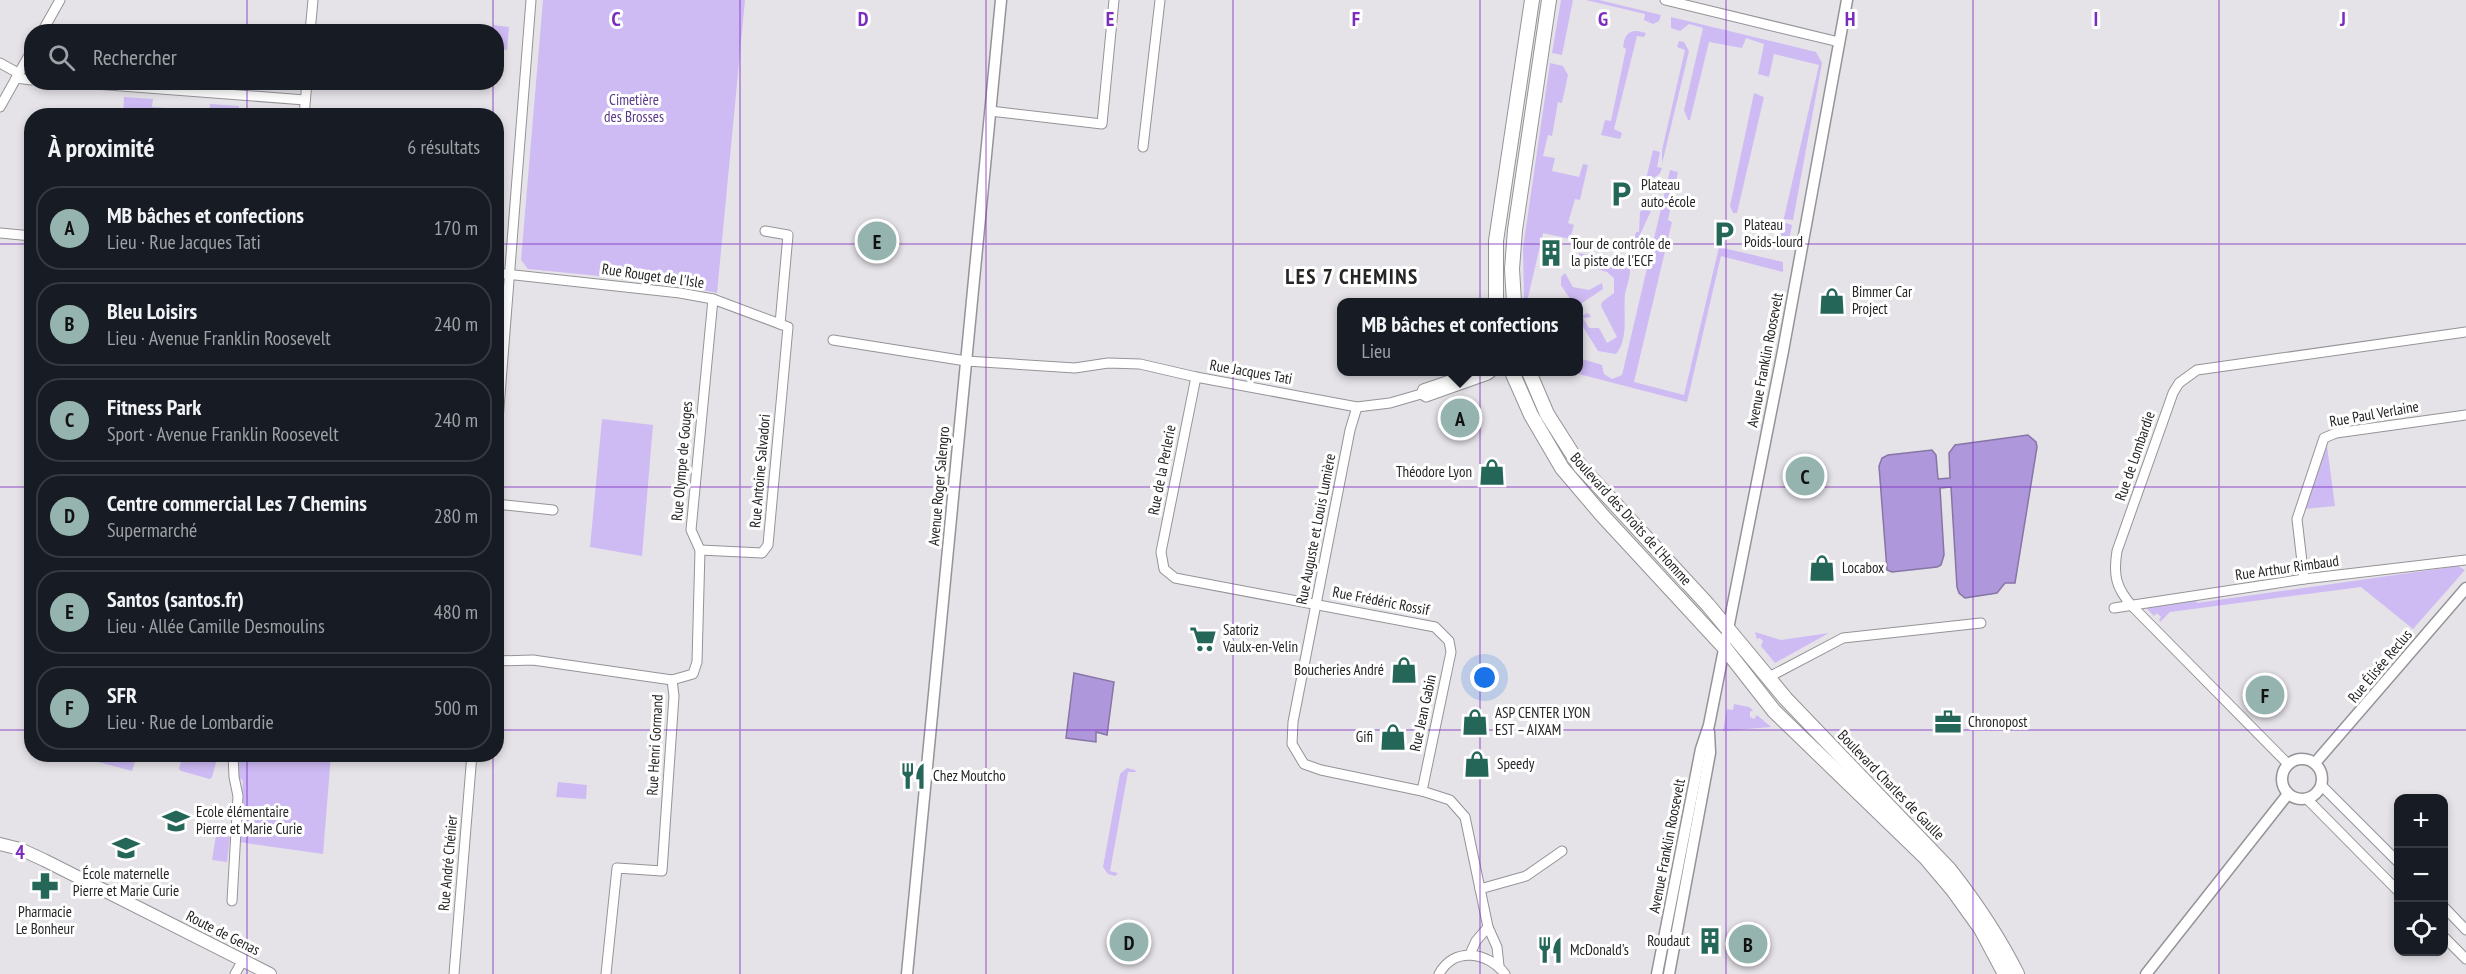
<!DOCTYPE html>
<html lang="fr">
<head>
<meta charset="utf-8">
<style>
	body { margin:0; font-family:"PT Sans Narrow",sans-serif; background:#20242c; color:#f1f3f6 }
	.controls { position:absolute; right:18px; bottom:18px; display:grid; overflow:hidden; border-radius:12px; box-shadow:0 3px 9px #0003 }
	.controls button { width:54px; height:54px; display:grid; place-items:center; padding:0; border:0; border-bottom:2px solid #363941; background:#171b24; color:#f1f3f6; font:30px sans-serif }
	.you { position:absolute; left:1485px; top:678px; width:21px; height:21px; margin:-15px; border:4px solid #fff; border-radius:50%; background:#1a73e8; box-shadow:0 0 0 9px #1a73e833 }
	.badge { display:grid; place-items:center; width:39px; height:39px; border-radius:50%; background:#95b4af; color:#111; font-size:20px; font-weight:700 }
	.pin { position:absolute; translate:-50% -50%; border:3px solid #fff; box-shadow:0 2px 6px #0006 }
	.popup { position:absolute; left:1337px; top:298px; width:246px; height:78px; box-sizing:border-box; display:grid; place-content:center; border-radius:12px; background:#171b24; filter:drop-shadow(0 2px 4px #0005); font-size:20px; white-space:nowrap; color:#9ea1a6 }
	.popup b { font-size:22px; color:#f1f3f6 }
	.popup::after { content:''; position:absolute; left:50%; top:100%; margin-left:-12px; border:12px solid transparent; border-top-color:#171b24 }
	.list { margin:0; padding:0; list-style:none }
	h2 { display:flex; justify-content:space-between; align-items:center; height:78px; margin:0; padding:0 24px; font-size:26px }
	h2 small { font-size:20px; font-weight:400; color:#9ea1a6 }
	.list li { display:grid; grid-template-columns:39px 1fr auto; gap:18px; align-items:center; box-sizing:border-box; height:84px; margin:0 12px 12px; padding:0 12px; border:2px solid #363941; border-radius:24px }
	.list b { display:block; font-size:22px; white-space:nowrap }
	.list p { margin:0; font-size:20px; white-space:nowrap; color:#9ea1a6 }
	.list em { font-size:20px; font-style:normal; color:#9ea1a6 }
	.icon { flex:none; width:33px; height:33px; fill:none; stroke:currentColor; stroke-width:2; stroke-linecap:round; stroke-linejoin:round }
	.map { position:relative; flex:none; width:2466px; height:974px; overflow:hidden }
	.search { position:absolute; background:#171b24; box-shadow:0 3px 9px #0003; left:24px; top:24px; width:480px; height:66px; display:flex; align-items:center; gap:15px; box-sizing:border-box; padding:0 21px; border-radius:24px; color:#9ea1a6; font-size:22px }
	.panel { position:absolute; background:#171b24; box-shadow:0 3px 9px #0003; left:24px; top:108px; width:480px; height:654px; border-radius:24px }
	.map>svg:first-child { display:block }
	.green { fill:#cebbf4 }
	.water { fill:#af97db; stroke:#8675a5; stroke-width:1.5 }
	.lines { fill:none; stroke-linecap:round; stroke-linejoin:round }
	.minor-casing { stroke:#959397; stroke-width:11 }
	.tertiary-casing { stroke:#959397; stroke-width:13 }
	.secondary-casing { stroke:#959397; stroke-width:14 }
	.primary-casing { stroke:#959397; stroke-width:16 }
	.minor { stroke:#fff; stroke-width:9 }
	.tertiary { stroke:#fff; stroke-width:10 }
	.secondary { stroke:#fff; stroke-width:12 }
	.primary { stroke:#fff; stroke-width:14 }
	.grid { fill:none; stroke:#7b2cbf; stroke-width:1.5; stroke-opacity:0.55 }
	.labels { text-anchor:middle; stroke-width:6; stroke-linejoin:round; paint-order:stroke }
	.park-label { font-size:15px; fill:#5a398a; stroke:#fff }
	.poi-label { font-size:15px; fill:#252526; stroke:#fff; text-anchor:start }
	.street-label { font-size:15px; fill:#252526; stroke:#fff }
	.district-label { font-size:21px; font-weight:bold; letter-spacing:1.5px; fill:#252526; stroke:#fff }
	.grid-label { font-size:20px; text-anchor:middle; font-weight:bold; fill:#7b2cbf; stroke:#fff; stroke-width:6; stroke-linejoin:round; paint-order:stroke }
</style>
</head>
<body>
<div class="map">
<svg width="2466" height="974" viewBox="0 0 2466 974">
	<rect width="100%" height="100%" fill="#e5e3e8"/>
	<g class="green">
		<path d="M 543,0 L 745,0 L 717,293 L 671,283 L 528,269 L 521,260 Z"/>
		<path d="M 1561,0 L 1573,0 L 1562,55 L 1552,53 Z"/>
		<path d="M 1586,0 L 1599,0 L 1661,15 L 1659,21 L 1653,24 L 1644,20 L 1645,14 Z"/>
		<path d="M 1671,17 L 1816,52 L 1822,63 L 1793,220 L 1785,219 L 1783,222 L 1792,225 L 1788,245 L 1778,244 L 1819,65 L 1774,54 L 1769,77 L 1758,74 L 1764,44 L 1746,38 L 1742,48 L 1709,42 L 1690,120 L 1688,120 L 1684,110 L 1703,28 L 1689,24 L 1680,31 L 1671,28 Z"/>
		<path d="M 494,25 L 509,27 L 507,50 L 497,49 L 496,32 L 494,31 Z"/>
		<path d="M 1638,31 L 1646,33 L 1644,37 L 1637,36 L 1614,129 L 1622,133 L 1620,139 L 1601,135 L 1605,120 L 1611,121 L 1626,49 L 1623,47 C 1625,37 1626,31 1638,31 Z"/>
		<path d="M 1679,41 L 1684,42 L 1689,51 L 1662,164 L 1662,150 L 1685,50 L 1677,47 Z"/>
		<path d="M 1550,63 L 1563,66 L 1568,75 L 1562,103 L 1558,102 L 1552,136 L 1548,135 L 1543,156 L 1555,158 L 1552,171 L 1579,177 L 1583,164 L 1588,165 L 1580,200 L 1575,199 L 1568,223 L 1574,225 L 1570,239 L 1543,233 L 1527,302 L 1524,302 L 1523,248 Z"/>
		<path d="M 1754,93 L 1764,97 L 1737,213 L 1733,213 L 1730,206 Z"/>
		<path d="M 124,97 L 153,99 L 152,107 L 166,108 L 166,115 L 123,115 Z"/>
		<path d="M 210,104 L 239,106 L 239,114 L 251,115 L 209,115 Z"/>
		<path d="M 1653,150 L 1660,152 L 1657,167 L 1662,168 C 1660,177 1653,178 1646,179 Z"/>
		<path d="M 1670,170 L 1678,172 L 1668,220 L 1672,222 L 1634,382 L 1684,395 L 1719,247 L 1783,262 L 1783,272 L 1721,256 L 1687,402 L 1571,372 L 1579,372 L 1579,358 L 1602,365 L 1604,374 L 1612,379 L 1622,375 Z"/>
		<path d="M 1643,210 L 1651,211 L 1637,241 L 1635,251 L 1630,254 L 1636,232 L 1639,232 L 1640,212 Z"/>
		<path d="M 1579,253 L 1625,264 L 1630,270 C 1630,278 1627,285 1625,294 C 1623,312 1629,339 1616,354 L 1598,351 L 1579,320 L 1579,317 L 1588,313 L 1591,317 L 1583,318 L 1589,328 L 1599,328 L 1607,343 L 1617,337 L 1601,306 L 1602,302 L 1614,293 L 1614,278 L 1607,272 L 1594,268 L 1594,265 L 1586,263 L 1585,267 L 1579,266 Z"/>
		<path d="M 1565,273 L 1573,287 L 1589,290 L 1602,283 L 1603,289 L 1579,305 L 1579,302 L 1572,302 L 1561,285 L 1561,277 Z"/>
		<path d="M 602,419 L 653,425 L 642,556 L 590,547 Z"/>
		<path d="M 2327,446 L 2335,506 L 2304,509 Z"/>
		<path d="M 2458,566 L 2465,570 L 2413,629 L 2361,587 L 2170,612 L 2160,622 L 2159,620 L 2161,617 L 2157,613 L 2154,616 L 2146,608 L 2196,599 L 2197,603 Z"/>
		<path d="M 1755,632 L 1781,640 L 1829,633 L 1775,663 L 1761,646 L 1763,641 L 1760,638 L 1757,639 Z"/>
		<path d="M 1734,704 L 1749,707 L 1753,710 L 1750,712 L 1750,717 L 1754,719 L 1757,715 L 1771,727 L 1723,731 L 1727,709 L 1733,710 Z"/>
		<path d="M 183,754 L 218,755 L 215,758 L 217,759 L 212,777 L 210,779 L 181,771 L 179,769 Z"/>
		<path d="M 72,755 L 137,754 L 137,755 L 132,771 Z"/>
		<path d="M 238,755 L 331,755 L 323,854 L 239,842 L 243,780 L 236,778 Z"/>
		<path d="M 1127,768 L 1135,770 L 1136,772 L 1128,772 L 1110,871 L 1118,873 L 1115,876 L 1108,874 L 1103,867 L 1120,774 Z"/>
		<path d="M 558,782 L 587,785 L 586,799 L 556,797 Z"/>
		<path d="M 216,835 L 230,837 L 227,862 L 212,860 Z"/>
	</g>
	<g class="water">
		<path d="M 2028,435 L 2036,442 L 2037,447 L 2015,583 L 2005,583 L 1997,593 L 1965,598 L 1959,593 L 1957,587 L 1951,487 L 1940,488 L 1944,555 L 1941,565 L 1937,567 L 1892,572 L 1887,570 L 1879,466 L 1882,458 L 1888,455 L 1932,450 L 1936,455 L 1938,479 L 1950,478 L 1949,453 L 1955,445 Z"/>
		<path d="M 1074,673 L 1114,682 L 1107,735 L 1096,732 L 1096,742 L 1066,738 Z"/>
	</g>
	<g class="lines">
		<defs>
			<g id="minor">
				<path d="M 1665,0 L 1839,42"/>
				<path d="M 42,32 L 60,0"/>
				<path d="M 310,32 L 313,0"/>
				<path d="M 0,63 L 18,73"/>
				<path d="M 16,78 L 32,80"/>
				<path d="M 69,82 L 305,100"/>
				<path d="M 0,107 L 32,50"/>
				<path d="M 990,111 L 1102,124 L 1114,0"/>
				<path d="M 304,116 L 307,82"/>
				<path d="M 1143,147 L 1160,0"/>
				<path d="M 765,231 L 788,235 L 780,324"/>
				<path d="M 0,233 L 32,236"/>
				<path d="M 496,273 L 680,293 L 713,299 L 788,327 L 768,545 L 762,553 L 700,550"/>
				<path d="M 833,340 L 966,361 L 1075,368 L 1108,363 L 1140,364 L 1196,377 L 1357,407 L 1390,403 L 1421,394 L 1423,389 L 1473,372"/>
				<path d="M 1196,377 L 1161,552 L 1164,569 L 1175,578 L 1435,627 L 1449,641 L 1451,652 L 1422,791"/>
				<path d="M 1421,394 L 1426,397 L 1488,375 L 1492,372"/>
				<path d="M 1357,407 L 1350,430 L 1293,722 L 1292,744 L 1304,764 L 1321,770 L 1422,791 L 1450,800 L 1465,817 L 1488,927 L 1497,947 L 1499,966"/>
				<path d="M 496,446 L 531,0"/>
				<path d="M 496,504 L 553,510"/>
				<path d="M 2304,579 L 2297,519 L 2324,438 L 2336,433 L 2466,415"/>
				<path d="M 2114,608 L 2304,579 L 2466,560"/>
				<path d="M 496,661 L 533,660 L 672,680 L 674,696 L 662,871 L 617,868 L 606,974"/>
				<path d="M 1769,677 L 1843,638 L 1981,623"/>
				<path d="M 672,680 L 693,674 L 697,662 L 700,550 L 691,530 L 713,299"/>
				<path d="M 2288,764 L 2132,606 C 2116,588 2113,575 2117,551 L 2173,393 L 2179,383 L 2197,370 L 2466,332"/>
				<path d="M 2321,785 L 2398,862"/>
				<path d="M 2307,799 L 2398,891"/>
				<path d="M 1480,889 L 1526,876 L 1562,851"/>
				<path d="M 232,901 L 238,796 L 234,777 L 233,754"/>
				<path d="M 2444,907 L 2466,930"/>
				<path d="M 2444,937 L 2466,959"/>
				<path d="M 1470,954 L 1476,941 L 1488,927"/>
				<path d="M 235,974 L 243,960"/>
				<path d="M 454,974 L 472,754"/>
				<path d="M 1439,974 C 1454,946 1488,952 1505,974"/>
			</g>
			<g id="tertiary">
				<circle cx="2302" cy="779" r="20"/>
				<path d="M 2315,763 L 2466,588"/>
				<path d="M 907,974 L 1001,0"/>
				<path d="M 1657,974 L 1701,749 L 1709,725 L 1783,351 L 1847,0"/>
				<path d="M 1669,974 L 1710,753 L 1709,732"/>
				<path d="M 2146,974 L 2288,794"/>
			</g>
			<path id="secondary" d="M 0,844 L 20,849 L 44,860 L 270,974"/>
			<g id="primary">
				<path d="M 1496,302 L 1496,241 L 1532,0"/>
				<path d="M 1514,302 L 1512,269 L 1515,230 L 1549,0"/>
				<path d="M 1512,372 L 1531,415 L 1562,468 L 1602,515 L 1724,647 L 1774,711 L 1926,858 L 1953,890 L 1981,929 L 2005,974"/>
				<path d="M 1529,372 L 1547,414 L 1580,466 L 1708,605 L 1786,699 L 1949,869 C 1975,902 1998,936 2017,974"/>
			</g>
		</defs>
		<use href="#minor" class="minor-casing"/>
		<use href="#tertiary" class="tertiary-casing"/>
		<use href="#secondary" class="secondary-casing"/>
		<use href="#primary" class="primary-casing"/>
		<use href="#minor" class="minor"/>
		<use href="#tertiary" class="tertiary"/>
		<use href="#secondary" class="secondary"/>
		<use href="#primary" class="primary"/>
	</g>
	<path class="grid" d="M 247,0 L 247,32M 493,0 L 493,32M 740,0 L 740,974M 986,0 L 986,974M 1233,0 L 1233,974M 1480,0 L 1480,974M 1726,0 L 1726,974M 1973,0 L 1973,974M 2219,0 L 2219,974M 247,82 L 247,116M 493,82 L 493,116M 0,244 L 32,244M 496,244 L 2466,244M 0,487 L 32,487M 496,487 L 2466,487M 0,730 L 32,730M 496,730 L 2466,730M 247,754 L 247,974M 493,754 L 493,974"/>
	<defs>
		<symbol id="parking-bare" viewBox="-9 -9 18 18"><path d="M-3.5-5.5H1a3.5 3.5 0 0 1 0 7H-1V5.5H-3.5ZM-1-3.4V-.6H.8a1.4 1.4 0 0 0 0-2.8Z" fill="#246758" stroke="#fff" stroke-width="2.5" paint-order="stroke"/></symbol>
		<symbol id="building-bare" viewBox="-9 -9 18 18"><path d="M-4-6H4V6H1V3H-1V6H-4ZM-2.5-4.3h1.7v1.8h-1.7ZM.8-4.3h1.7v1.8H.8ZM-2.5-1h1.7V.8h-1.7ZM.8-1h1.7V.8H.8Z" fill="#246758" stroke="#fff" stroke-width="2.5" paint-order="stroke"/></symbol>
		<symbol id="shop-bare" viewBox="-9 -9 18 18"><path d="M-5-2.5h2.3a2.7 3.5 0 0 1 5.4 0H5L5.5 6h-11ZM-1.5-2.5h3a1.5 2.3 0 0 0-3 0Z" fill="#246758" stroke="#fff" stroke-width="2.5" paint-order="stroke"/></symbol>
		<symbol id="supermarket-bare" viewBox="-9 -9 18 18"><path d="M-6-5.5h2.5l.6 2H6L4.5 2H-2.5L-4.4-4H-6ZM-1.5 3.2a1.3 1.3 0 1 0 .1 0ZM3 3.2a1.3 1.3 0 1 0 .1 0Z" fill="#246758" stroke="#fff" stroke-width="2.5" paint-order="stroke"/></symbol>
		<symbol id="office-bare" viewBox="-9 -9 18 18"><path d="M-6-3h4V-5.5h4V-3h4V5H-6ZM-1-4.5V-3h2v-1.5ZM-6 0V1H6V0Z" fill="#246758" stroke="#fff" stroke-width="2.5" paint-order="stroke"/></symbol>
		<symbol id="restaurant-bare" viewBox="-9 -9 18 18"><path d="M-5-6h1v4h1v-4h1v4h1v-4h1v5L-1.5 .5V6h-2V.5L-5-1ZM5-6V6H3V1.5H1.5Q1.5-4 5-6Z" fill="#246758" stroke="#fff" stroke-width="2.5" paint-order="stroke"/></symbol>
		<symbol id="school-bare" viewBox="-9 -9 18 18"><path d="M0-5L7-2L0 1L-7-2ZM-4 1L0 2.5L4 1V4Q0 6-4 4Z" fill="#246758" stroke="#fff" stroke-width="2.5" paint-order="stroke"/></symbol>
		<symbol id="pharmacy-bare" viewBox="-9 -9 18 18"><path d="M-2-6h4v4h4v4h-4v4h-4v-4h-4v-4h4Z" fill="#246758" stroke="#fff" stroke-width="2.5" paint-order="stroke"/></symbol>
	</defs>
	<g fill-rule="evenodd">
		<use href="#parking-bare" x="1602" y="175" width="38" height="38"/>
		<use href="#parking-bare" x="1705" y="215" width="38" height="38"/>
		<use href="#building-bare" x="1532" y="234" width="38" height="38"/>
		<use href="#shop-bare" x="1813" y="282" width="38" height="38"/>
		<use href="#shop-bare" x="1473" y="453" width="38" height="38"/>
		<use href="#shop-bare" x="1803" y="549" width="38" height="38"/>
		<use href="#supermarket-bare" x="1184" y="620" width="38" height="38"/>
		<use href="#shop-bare" x="1385" y="651" width="38" height="38"/>
		<use href="#shop-bare" x="1456" y="703" width="38" height="38"/>
		<use href="#office-bare" x="1929" y="703" width="38" height="38"/>
		<use href="#shop-bare" x="1374" y="718" width="38" height="38"/>
		<use href="#shop-bare" x="1458" y="745" width="38" height="38"/>
		<use href="#restaurant-bare" x="894" y="757" width="38" height="38"/>
		<use href="#school-bare" x="157" y="802" width="38" height="38"/>
		<use href="#school-bare" x="107" y="829" width="38" height="38"/>
		<use href="#pharmacy-bare" x="26" y="867" width="38" height="38"/>
		<use href="#building-bare" x="1691" y="922" width="38" height="38"/>
		<use href="#restaurant-bare" x="1531" y="931" width="38" height="38"/>
	</g>
	<g class="labels">
		<g class="park-label">
			<text x="634" y="105">Cimetière<tspan x="634" dy="17">des Brosses</tspan></text>
		</g>
		<g class="poi-label">
			<text x="1641" y="190">Plateau<tspan x="1641" dy="17">auto-école</tspan></text>
			<text x="1744" y="230">Plateau<tspan x="1744" dy="17">Poids-lourd</tspan></text>
			<text x="1571" y="249">Tour de contrôle de<tspan x="1571" dy="17">la piste de l'ECF</tspan></text>
			<text x="1852" y="297">Bimmer Car<tspan x="1852" dy="17">Project</tspan></text>
			<text x="1472" y="477" text-anchor="end">Théodore Lyon</text>
			<text x="1842" y="573">Locabox</text>
			<text x="1223" y="635">Satoriz<tspan x="1223" dy="17">Vaulx-en-Velin</tspan></text>
			<text x="1384" y="675" text-anchor="end">Boucheries André</text>
			<text x="1495" y="718">ASP CENTER LYON<tspan x="1495" dy="17">EST – AIXAM</tspan></text>
			<text x="1968" y="727">Chronopost</text>
			<text x="1373" y="742" text-anchor="end">Gifi</text>
			<text x="1497" y="769">Speedy</text>
			<text x="933" y="781">Chez Moutcho</text>
			<text x="196" y="817">Ecole élémentaire<tspan x="196" dy="17">Pierre et Marie Curie</tspan></text>
			<text x="126" y="879" text-anchor="middle">École maternelle<tspan x="126" dy="17">Pierre et Marie Curie</tspan></text>
			<text x="45" y="917" text-anchor="middle">Pharmacie<tspan x="45" dy="17">Le Bonheur</tspan></text>
			<text x="1690" y="946" text-anchor="end">Roudaut</text>
			<text x="1570" y="955">McDonald's</text>
		</g>
		<g class="street-label">
			<text transform="translate(653 276) rotate(8)" y="5">Rue Rouget de l'Isle</text>
			<text transform="translate(1765 360) rotate(-79)" y="5">Avenue Franklin Roosevelt</text>
			<text transform="translate(1251 372) rotate(10)" y="5">Rue Jacques Tati</text>
			<text transform="translate(2374 414) rotate(-10)" y="5">Rue Paul Verlaine</text>
			<text transform="translate(2135 456) rotate(-71)" y="5">Rue de Lombardie</text>
			<text transform="translate(682 461) rotate(-85)" y="5">Rue Olympe de Gouges</text>
			<text transform="translate(1162 470) rotate(-79)" y="5">Rue de la Perlerie</text>
			<text transform="translate(760 471) rotate(-85)" y="5">Rue Antoine Salvadori</text>
			<text transform="translate(939 486) rotate(-85)" y="5">Avenue Roger Salengro</text>
			<text transform="translate(1631 519) rotate(48)" y="5">Boulevard des Droits de l'Homme</text>
			<text transform="translate(1316 529) rotate(-79)" y="5">Rue Auguste et Louis Lumière</text>
			<text transform="translate(2287 568) rotate(-8)" y="5">Rue Arthur Rimbaud</text>
			<text transform="translate(1381 601) rotate(11)" y="5">Rue Frédéric Rossif</text>
			<text transform="translate(2380 666) rotate(-50)" y="5">Rue Élisée Reclus</text>
			<text transform="translate(1423 713) rotate(-78)" y="5">Rue Jean Gabin</text>
			<text transform="translate(655 745) rotate(-87)" y="5">Rue Henri Gormand</text>
			<text transform="translate(1891 785) rotate(46)" y="5">Boulevard Charles de Gaulle</text>
			<text transform="translate(1667 846) rotate(-79)" y="5">Avenue Franklin Roosevelt</text>
			<text transform="translate(448 863) rotate(-85)" y="5">Rue André Chénier</text>
			<text transform="translate(223 933) rotate(27)" y="5">Route de Genas</text>
		</g>
		<g class="district-label">
			<text x="1352" y="284">LES 7 CHEMINS</text>
		</g>
	</g>
	<g class="grid-label">
		<text x="616" y="26">C</text>
		<text x="863" y="26">D</text>
		<text x="1110" y="26">E</text>
		<text x="1356" y="26">F</text>
		<text x="1603" y="26">G</text>
		<text x="1850" y="26">H</text>
		<text x="2096" y="26">I</text>
		<text x="2343" y="26">J</text>
		<text x="20" y="859">4</text>
	</g>
</svg>
<div class="controls">
<button>+</button>
<button>−</button>
<button><svg class="icon" aria-label="locate" viewBox="0 0 24 24"><circle cx="12" cy="12" r="6"/><path d="M12 2v4M12 18v4M2 12h4M18 12h4"/></svg></button>
</div>
<div class="you"></div>
<div class="pin badge" style="left:1460px;top:418px">A</div>
<div class="popup"><b>MB bâches et confections</b>Lieu</div>
<div class="pin badge" style="left:1748px;top:944px">B</div>
<div class="pin badge" style="left:1805px;top:476px">C</div>
<div class="pin badge" style="left:1129px;top:942px">D</div>
<div class="pin badge" style="left:877px;top:241px">E</div>
<div class="pin badge" style="left:2265px;top:695px">F</div>
<div class="search"><svg class="icon" aria-label="search" viewBox="0 0 24 24"><circle cx="10" cy="10" r="6"/><path d="M15 15l6 6"/></svg>Rechercher</div>
<section class="panel">
<h2>À proximité<small>6 résultats</small></h2>
<ul class="list">
<li><span class="badge">A</span><div><b>MB bâches et confections</b><p>Lieu · Rue Jacques Tati</p></div><em>170 m</em></li>
<li><span class="badge">B</span><div><b>Bleu Loisirs</b><p>Lieu · Avenue Franklin Roosevelt</p></div><em>240 m</em></li>
<li><span class="badge">C</span><div><b>Fitness Park</b><p>Sport · Avenue Franklin Roosevelt</p></div><em>240 m</em></li>
<li><span class="badge">D</span><div><b>Centre commercial Les 7 Chemins</b><p>Supermarché</p></div><em>280 m</em></li>
<li><span class="badge">E</span><div><b>Santos (santos.fr)</b><p>Lieu · Allée Camille Desmoulins</p></div><em>480 m</em></li>
<li><span class="badge">F</span><div><b>SFR</b><p>Lieu · Rue de Lombardie</p></div><em>500 m</em></li>
</ul>
</section>
</div>
</body>
</html>
